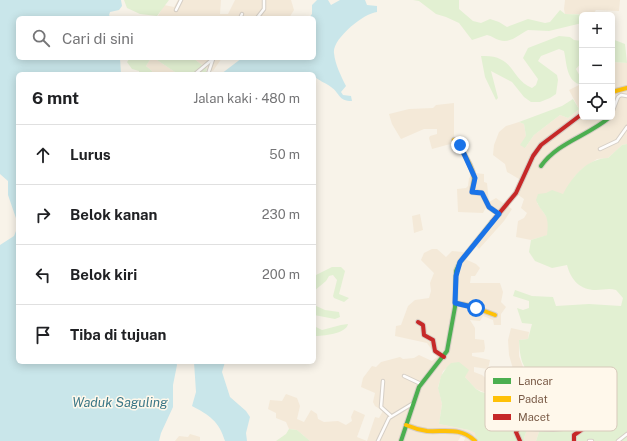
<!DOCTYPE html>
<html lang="id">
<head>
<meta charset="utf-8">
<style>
	body { margin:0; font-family:"Public Sans",sans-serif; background:#f2f2f2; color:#202124 }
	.controls { position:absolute; right:12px; top:12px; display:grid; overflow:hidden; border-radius:6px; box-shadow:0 2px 10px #0003 }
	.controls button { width:36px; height:36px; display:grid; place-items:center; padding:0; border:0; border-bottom:1px solid #e0e0e0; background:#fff; color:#202124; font:20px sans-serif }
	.stop { position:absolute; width:12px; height:12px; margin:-9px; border:3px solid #1a73e8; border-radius:50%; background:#fff }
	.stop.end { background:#1a73e8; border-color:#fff; box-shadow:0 1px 4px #0008 }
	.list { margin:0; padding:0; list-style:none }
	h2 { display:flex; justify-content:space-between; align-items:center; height:52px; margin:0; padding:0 16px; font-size:17px }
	h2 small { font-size:13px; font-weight:400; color:#757577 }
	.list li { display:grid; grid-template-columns:26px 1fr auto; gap:12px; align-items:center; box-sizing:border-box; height:60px; padding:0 16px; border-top:1px solid #e0e0e0 }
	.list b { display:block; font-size:15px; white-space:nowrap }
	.list em { font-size:13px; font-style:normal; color:#757577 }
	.icon { flex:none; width:22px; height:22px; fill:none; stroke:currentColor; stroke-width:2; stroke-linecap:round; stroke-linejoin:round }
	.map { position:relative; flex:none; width:627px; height:441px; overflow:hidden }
	.search { position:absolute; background:#fff; box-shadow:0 2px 10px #0003; left:16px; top:16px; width:300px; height:44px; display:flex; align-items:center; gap:10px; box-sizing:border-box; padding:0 14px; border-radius:6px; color:#757577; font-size:15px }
	.panel { position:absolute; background:#fff; box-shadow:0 2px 10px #0003; left:16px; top:72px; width:300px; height:292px; border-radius:6px }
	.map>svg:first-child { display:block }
	.residential { fill:#f4e9d8 }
	.green { fill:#e2f0d2 }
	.water { fill:#c9e6ea }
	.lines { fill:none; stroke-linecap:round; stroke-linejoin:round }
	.street-casing { stroke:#d6cfc6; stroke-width:4.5 }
	.fast-casing { stroke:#d7cfc6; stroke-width:6 }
	.slow-casing { stroke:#d7cfc6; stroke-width:6 }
	.jam-casing { stroke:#d7cfc6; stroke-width:6 }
	.street { stroke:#fefdfc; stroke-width:2.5 }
	.fast { stroke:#4caf50; stroke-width:4 }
	.slow { stroke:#ffc107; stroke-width:4 }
	.jam { stroke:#c62828; stroke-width:4 }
	.route { stroke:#1a73e8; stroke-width:5 }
	.labels { text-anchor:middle; stroke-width:3; stroke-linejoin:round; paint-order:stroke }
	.water-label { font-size:13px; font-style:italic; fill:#3b7787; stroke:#fff8eb }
	.key { fill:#fff8eb; stroke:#d7c9ba; stroke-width:1 }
	.key-label { font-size:11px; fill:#795a46 }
</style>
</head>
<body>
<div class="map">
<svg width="627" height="441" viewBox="0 0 627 441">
	<rect width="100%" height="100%" fill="#f8f3e9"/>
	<g class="residential">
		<path d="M 178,0 L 221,0 L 220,14 L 228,14 L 235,0 L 291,0 L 294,10 L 289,18 L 157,18 L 164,5 L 174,7 Z"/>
		<path d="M 565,0 L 620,0 L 619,11 L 596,10 L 593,14 L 565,14 L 564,9 Z"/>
		<path d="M 151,58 L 154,58 L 178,74 L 152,74 L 152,71 L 146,66 Z"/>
		<path d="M 193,58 L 222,58 L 213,71 L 207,69 Z"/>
		<path d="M 612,60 L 613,62 L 627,63 L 627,144 L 622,145 L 608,158 L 597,159 L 583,168 L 575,176 L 563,195 L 537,203 L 548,219 L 548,235 L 531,240 L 516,237 L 518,221 L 524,218 L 527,213 L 521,208 L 524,199 L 514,192 L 519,179 L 507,172 L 505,164 L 493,155 L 494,145 L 499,132 L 506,126 L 519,122 L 524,124 L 526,136 L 525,148 L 534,135 L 560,115 L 568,118 L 579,109 L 569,90 L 579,85 L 582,85 L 582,117 L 612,117 Z"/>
		<path d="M 454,103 L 454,143 L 432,149 L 429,138 L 430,136 L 437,134 L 437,129 L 424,129 L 401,139 L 392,124 L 389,114 L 409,109 L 433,108 L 436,105 Z"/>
		<path d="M 475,173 L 484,174 L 484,182 L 487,183 L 489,202 L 496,198 L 512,209 L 504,221 L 479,249 L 472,242 L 495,214 L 486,207 L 483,213 L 458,212 L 457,189 L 466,188 L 468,186 L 469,178 Z"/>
		<path d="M 420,214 L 423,230 L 414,233 L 412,216 Z"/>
		<path d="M 432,249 L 437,249 L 446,257 L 452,251 L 463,252 L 466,256 L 465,259 L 476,264 L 480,268 L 475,276 L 471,276 L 470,283 L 500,283 L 503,292 L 501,302 L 506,307 L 501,314 L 501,325 L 494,325 L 493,320 L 483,316 L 480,321 L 470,320 L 475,328 L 475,339 L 484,340 L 485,348 L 484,352 L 472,353 L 472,356 L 490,360 L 488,369 L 474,367 L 474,372 L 482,375 L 491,383 L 486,393 L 476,389 L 465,377 L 450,365 L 443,371 L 438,387 L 442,404 L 439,424 L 469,430 L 475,433 L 477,439 L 476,441 L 464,441 L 465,438 L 461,436 L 458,441 L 367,441 L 375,417 L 379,418 L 383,411 L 375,406 L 373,402 L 375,393 L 361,387 L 363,378 L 372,366 L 376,367 L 381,362 L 400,357 L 403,359 L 414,358 L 419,355 L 432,361 L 437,357 L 427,343 L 395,336 L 396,326 L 401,325 L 408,306 L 415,300 L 429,298 L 431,291 L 430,283 L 434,273 L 421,260 L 424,253 Z"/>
		<path d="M 511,328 L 529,332 L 528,339 L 519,340 L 519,356 L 523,367 L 513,369 L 509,355 L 508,340 Z"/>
		<path d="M 286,394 L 297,398 L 300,406 L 297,419 L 304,422 L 311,410 L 317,414 L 318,419 L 324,422 L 338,421 L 346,425 L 352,421 L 351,417 L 354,410 L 365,415 L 357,437 L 367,441 L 310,441 L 297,430 L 289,429 L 286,422 L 276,418 L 276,413 L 268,409 L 270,400 L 282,401 Z"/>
		<path d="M 529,424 L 538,425 L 539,432 L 536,441 L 525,441 L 524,438 Z"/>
		<path d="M 190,434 L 200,437 L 200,441 L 175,441 L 179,436 L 188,437 Z"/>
	</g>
	<g class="green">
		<path d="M 124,0 L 169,0 L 157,16 L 140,14 L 127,8 Z"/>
		<path d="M 413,0 L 459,0 L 459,9 L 473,21 L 481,23 L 490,19 L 499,22 L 507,27 L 528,19 L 545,23 L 550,22 L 560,10 L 565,14 L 595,15 L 582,15 L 582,23 L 549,31 L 528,30 C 519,34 511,44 499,40 C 495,39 492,36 487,35 L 472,40 L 459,23 L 446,17 L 436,14 L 419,1 Z"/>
		<path d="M 559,36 L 570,37 L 574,40 L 582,41 L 582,62 L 576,69 L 582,80 L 582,85 C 566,82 567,64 564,51 L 559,49 L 541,56 L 538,61 L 557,75 L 558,80 L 556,94 L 550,98 L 540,102 L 531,102 L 524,97 L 512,82 L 491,71 L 498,98 L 496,100 L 485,77 L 481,56 C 515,54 510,79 532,88 L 536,85 L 538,79 L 523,58 L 528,48 Z"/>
		<path d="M 612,39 L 625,44 L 627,63 L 613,62 Z"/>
		<path d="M 130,58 L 151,58 L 146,66 L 152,71 L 152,74 L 139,74 L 139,71 L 132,69 L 127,62 Z"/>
		<path d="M 154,58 L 193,58 L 207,69 L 205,74 L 178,74 Z"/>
		<path d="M 573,99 L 579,109 L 568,118 L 560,115 L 534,135 L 525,148 L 520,145 L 526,136 L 524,124 L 519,122 L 562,106 Z"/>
		<path d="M 627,144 L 627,441 L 536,441 L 539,432 L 538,425 L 529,424 L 524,438 L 525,441 L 476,441 L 475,433 L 469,430 L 439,424 L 442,404 L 438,388 L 441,376 L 447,367 L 451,363 L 459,362 L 469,370 L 465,377 L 476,389 L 481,392 L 519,400 L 533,387 L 535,381 C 522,366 520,360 519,340 L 528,339 L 532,324 L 522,323 L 517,308 L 523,310 L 529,308 L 529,301 L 513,296 L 515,290 L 532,296 L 553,297 L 556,306 L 589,304 L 621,306 L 623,298 L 616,290 C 609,288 603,290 596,290 C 580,290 571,280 567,265 L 552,268 L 535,261 L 529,252 L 531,240 L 547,235 C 550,211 543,217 536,200 L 538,194 L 546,193 L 552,190 L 563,194 C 573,176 586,159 608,158 L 622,145 Z"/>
		<path d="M 332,267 L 341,267 L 345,271 L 339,294 L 349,298 L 344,302 L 334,298 L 333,296 L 337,280 L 333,275 L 329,276 L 326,281 L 314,291 L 314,276 Z"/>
		<path d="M 314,305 L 325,310 L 339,312 L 340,317 L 335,319 L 314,315 Z"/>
		<path d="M 348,324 C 346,334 323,336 314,336 L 314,326 L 322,330 L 341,325 Z"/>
		<path d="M 289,429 L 297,430 L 310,441 L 276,441 L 286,434 Z"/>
	</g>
	<g class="water">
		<path d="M 0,0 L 121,0 L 122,6 L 119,10 L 110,12 L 109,15 L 111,18 L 18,18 L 18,58 L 120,58 L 121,74 L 18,74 L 18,224 L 8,195 L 8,181 L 0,174 Z"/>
		<path d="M 317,0 L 328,0 L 331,5 L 340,0 L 365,0 L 367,5 L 377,6 L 377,12 C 364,13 332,39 334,53 C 335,64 341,76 346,86 L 341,92 L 343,95 L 351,96 L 352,101 C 338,101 340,93 331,87 C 326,83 319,81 314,76 L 314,74 L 306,72 L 280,74 L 221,74 L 242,58 L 314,58 L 314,18 L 309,18 L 312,14 L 312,5 Z"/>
		<path d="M 18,226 L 18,362 L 176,362 L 177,365 L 173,385 L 173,407 L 161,433 L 159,441 L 0,441 L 0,245 L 14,236 Z"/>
		<path d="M 194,362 L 225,362 L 222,372 L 230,397 L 246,411 L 250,417 L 246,433 L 247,441 L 225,441 C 219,421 209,415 192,406 L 196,392 Z"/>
	</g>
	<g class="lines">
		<defs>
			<g id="street">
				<path d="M 176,10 L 181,0"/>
				<path d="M 242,14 L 241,16 L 242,18"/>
				<path d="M 257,18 L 264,9 L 264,0"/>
				<path d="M 195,74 L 214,58"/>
				<path d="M 208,74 L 213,59"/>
				<path d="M 612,113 L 618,97 L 621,95 L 627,96"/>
				<path d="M 600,149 L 617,141 L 627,127"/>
				<path d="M 404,376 L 421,384"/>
				<path d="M 383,381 L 381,407 L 391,416"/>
				<path d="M 378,441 L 389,418 L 412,404"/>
				<path d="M 589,441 L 592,441"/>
				<path d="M 618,441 L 627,434"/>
			</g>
			<g id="fast">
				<path d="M 541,166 C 558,142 588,136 610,117"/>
				<path d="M 401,441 L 419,387 L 447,351 L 455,307 L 456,271 L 460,262 L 492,222"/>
			</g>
			<g id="slow">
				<path d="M 612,92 L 627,88"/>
				<path d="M 454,140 C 461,147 474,169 474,179 C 474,184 472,187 472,192 L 482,193 L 489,207 L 499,214"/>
				<path d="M 455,303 L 471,306 L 495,315"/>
				<path d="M 406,425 C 413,428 420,430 427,431 C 445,432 461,427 475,441"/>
			</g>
			<g id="jam">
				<path d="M 492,222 L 516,193 L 533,156 L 541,145 L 582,114"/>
				<path d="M 418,322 L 423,325 L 424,335 L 433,340 L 435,351 L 444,357"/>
				<path d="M 520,441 L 516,432 L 519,428 L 553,429 L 584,426 L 584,428 L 574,435 L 574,441"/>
			</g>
		</defs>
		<use href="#street" class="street-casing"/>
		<use href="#fast" class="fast-casing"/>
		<use href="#slow" class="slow-casing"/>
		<use href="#jam" class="jam-casing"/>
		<use href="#street" class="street"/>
		<use href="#fast" class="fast"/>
		<use href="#slow" class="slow"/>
		<use href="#jam" class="jam"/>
	</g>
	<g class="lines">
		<path class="route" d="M 460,145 L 475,178 L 472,192 L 482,193 L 489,207 L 499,214 L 460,262 L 456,276 L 455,303 L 476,308"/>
	</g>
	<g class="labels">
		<g class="water-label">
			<text x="120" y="407">Waduk Saguling</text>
		</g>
	</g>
	<rect x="485" y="367" width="132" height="64" rx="6" class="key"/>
	<rect x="493" y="378" width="18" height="6" fill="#4caf50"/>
	<rect x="493" y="396" width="18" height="6" fill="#ffc107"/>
	<rect x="493" y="414" width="18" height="6" fill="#c62828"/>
	<g class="key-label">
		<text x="518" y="385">Lancar</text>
		<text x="518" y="403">Padat</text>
		<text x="518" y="421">Macet</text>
	</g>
</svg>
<div class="controls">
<button>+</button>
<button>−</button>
<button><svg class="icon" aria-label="locate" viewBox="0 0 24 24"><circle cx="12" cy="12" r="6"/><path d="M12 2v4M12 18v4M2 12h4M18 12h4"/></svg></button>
</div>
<div class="stop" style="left:476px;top:308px"></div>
<div class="stop end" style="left:460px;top:145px"></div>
<div class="search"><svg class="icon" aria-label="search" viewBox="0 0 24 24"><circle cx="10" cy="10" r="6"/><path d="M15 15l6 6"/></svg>Cari di sini</div>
<section class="panel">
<h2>6 mnt<small>Jalan kaki · 480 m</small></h2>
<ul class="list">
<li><svg class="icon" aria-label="ahead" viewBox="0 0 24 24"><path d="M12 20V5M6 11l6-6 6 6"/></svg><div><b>Lurus</b></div><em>50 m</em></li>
<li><svg class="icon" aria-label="right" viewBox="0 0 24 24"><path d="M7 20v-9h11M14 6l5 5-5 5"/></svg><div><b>Belok kanan</b></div><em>230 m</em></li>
<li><svg class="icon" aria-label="left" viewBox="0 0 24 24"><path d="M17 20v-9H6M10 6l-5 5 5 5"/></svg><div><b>Belok kiri</b></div><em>200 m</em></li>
<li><svg class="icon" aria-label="arrive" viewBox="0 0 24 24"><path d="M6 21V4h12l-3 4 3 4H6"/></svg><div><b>Tiba di tujuan</b></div></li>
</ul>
</section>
</div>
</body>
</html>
